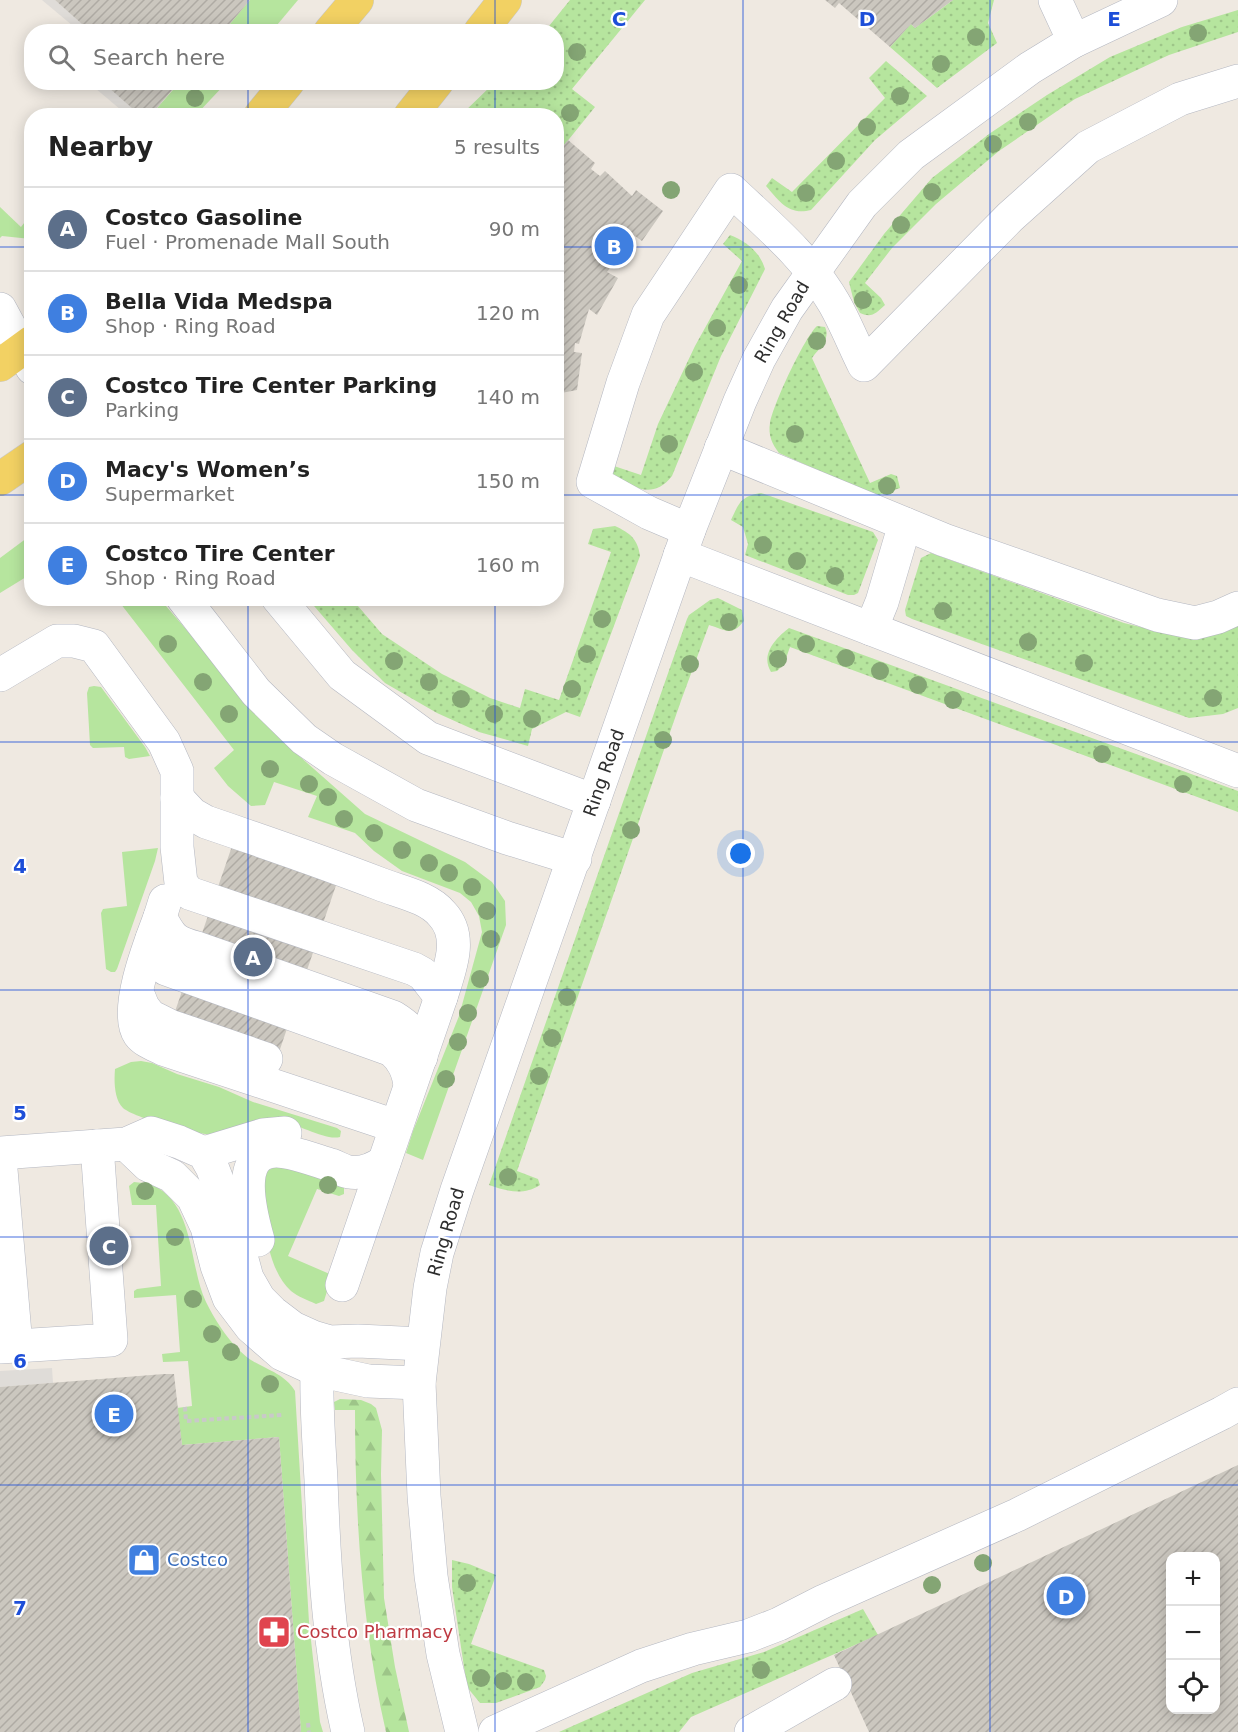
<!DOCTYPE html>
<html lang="en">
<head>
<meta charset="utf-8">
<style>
	body { margin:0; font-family:"DejaVu Sans",sans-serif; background:#f2f2f2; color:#222 }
	.controls { position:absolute; right:18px; bottom:18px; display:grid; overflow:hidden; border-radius:12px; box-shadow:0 3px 15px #0003 }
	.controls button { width:54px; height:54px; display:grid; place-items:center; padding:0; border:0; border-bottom:2px solid #e0e0e0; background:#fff; color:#222; font:30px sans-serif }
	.you { position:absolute; left:741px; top:854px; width:21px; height:21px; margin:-15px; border:4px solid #fff; border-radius:50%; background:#1a73e8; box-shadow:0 0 0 9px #1a73e833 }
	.badge { display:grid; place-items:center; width:39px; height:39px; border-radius:50%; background:#4264fb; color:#fff; font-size:20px; font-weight:700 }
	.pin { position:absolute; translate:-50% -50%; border:3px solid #fff; box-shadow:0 2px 6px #0006 }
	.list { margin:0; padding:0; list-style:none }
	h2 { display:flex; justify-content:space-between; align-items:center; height:78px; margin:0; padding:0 24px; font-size:26px }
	h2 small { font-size:20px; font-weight:400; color:#767676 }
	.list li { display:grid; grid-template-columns:39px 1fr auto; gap:18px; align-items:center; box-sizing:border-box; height:84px; padding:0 24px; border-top:2px solid #e0e0e0 }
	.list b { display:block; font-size:22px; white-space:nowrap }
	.list p { margin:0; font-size:20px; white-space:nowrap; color:#767676 }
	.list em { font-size:20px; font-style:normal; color:#767676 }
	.icon { flex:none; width:33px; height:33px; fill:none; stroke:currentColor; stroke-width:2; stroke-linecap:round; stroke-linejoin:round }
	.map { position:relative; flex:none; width:1238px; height:1732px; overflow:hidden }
	.search { position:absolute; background:#fff; box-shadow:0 3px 15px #0003; left:24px; top:24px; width:540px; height:66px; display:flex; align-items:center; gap:15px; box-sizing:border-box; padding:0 21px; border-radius:24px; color:#767676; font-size:22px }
	.panel { position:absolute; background:#fff; box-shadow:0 3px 15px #0003; left:24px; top:108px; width:540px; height:498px; border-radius:24px }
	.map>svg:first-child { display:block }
	.grass { fill:#b6e59e }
	.forest { fill:url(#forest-firs) }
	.garden { fill:url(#garden-dots) }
	.plaza { fill:#dfdcd8 }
	.building { fill:url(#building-hatch); fill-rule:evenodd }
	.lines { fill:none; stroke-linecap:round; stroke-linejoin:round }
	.minor-casing { stroke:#b4b7c1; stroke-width:34 }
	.major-casing { stroke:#c9c9c9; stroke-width:34 }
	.path { stroke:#c9c9c9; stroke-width:4; stroke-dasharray:4.5 3; stroke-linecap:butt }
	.minor { stroke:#fff; stroke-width:33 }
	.major { stroke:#f2d163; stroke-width:33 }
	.tree { fill:#84a574 }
	.grid { fill:none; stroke:#1d4ed8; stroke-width:1.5; stroke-opacity:0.55 }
	.labels { text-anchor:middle; stroke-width:4.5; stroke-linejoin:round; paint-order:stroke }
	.street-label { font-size:18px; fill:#2e2e2e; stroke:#fff }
	.shop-label { font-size:18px; fill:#366cbe; stroke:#fff; text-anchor:start }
	.health-label { font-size:18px; fill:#be3a42; stroke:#fff; text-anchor:start }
	.grid-label { font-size:20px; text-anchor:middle; font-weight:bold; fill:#1d4ed8; stroke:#fff; stroke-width:4.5; stroke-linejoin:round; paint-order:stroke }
</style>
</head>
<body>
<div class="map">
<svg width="1238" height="1732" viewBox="0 0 1238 1732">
	<defs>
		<pattern id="forest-firs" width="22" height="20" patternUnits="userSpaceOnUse" patternTransform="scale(1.5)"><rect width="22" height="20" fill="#b6e59e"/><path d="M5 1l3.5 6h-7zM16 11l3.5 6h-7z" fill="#9dc588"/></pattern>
		<pattern id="garden-dots" width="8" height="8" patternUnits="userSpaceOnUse" patternTransform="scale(1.5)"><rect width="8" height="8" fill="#b6e59e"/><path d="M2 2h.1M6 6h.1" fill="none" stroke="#9dc588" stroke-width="1.8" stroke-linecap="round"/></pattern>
		<pattern id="building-hatch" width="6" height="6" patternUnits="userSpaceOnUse" patternTransform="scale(1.5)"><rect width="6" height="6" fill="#cbc7bf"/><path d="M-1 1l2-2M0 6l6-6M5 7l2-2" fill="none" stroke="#afaba4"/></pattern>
	</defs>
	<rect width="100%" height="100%" fill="#efe9e1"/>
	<g class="grass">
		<path d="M 250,0 L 298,0 L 272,31 L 223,32 Z"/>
		<path d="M 179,83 L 226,83 L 196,115 L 150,116 Z"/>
		<path d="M 0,207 L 21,227 L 31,214 L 31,239 L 2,236 L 0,238 Z"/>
		<path d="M 31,535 L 31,574 L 0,593 L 0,558 Z"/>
		<path d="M 117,599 L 160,599 L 280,739 L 365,814 L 465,862 L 492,882 L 505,901 L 506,925 L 423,1160 L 406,1153 L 413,1131 L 459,1016 L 482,932 L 479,916 L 471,902 L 460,893 L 402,871 L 374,851 L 355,833 L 308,817 L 317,796 L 274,782 L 265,805 L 251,806 L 228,786 L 214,768 L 234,750 Z"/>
		<path d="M 94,686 L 101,687 L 145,747 L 150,756 L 129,759 L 125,757 L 124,747 L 93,748 L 90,745 L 87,693 L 89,687 Z"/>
		<path d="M 158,848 L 155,861 L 117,969 L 115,972 L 111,972 L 106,969 L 101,913 L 103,909 L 127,906 L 122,852 Z"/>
		<path d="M 141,1061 L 152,1063 L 177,1074 L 219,1087 L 253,1102 L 337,1128 L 341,1131 L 340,1137 C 324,1141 298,1122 278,1123 C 259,1125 240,1133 220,1135 C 205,1137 134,1118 123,1108 C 114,1099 114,1081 115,1069 L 131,1062 Z"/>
		<path d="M 284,1163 L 344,1187 L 344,1194 L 339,1196 L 317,1189 L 288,1256 L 332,1275 L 324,1301 L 316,1304 C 308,1300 298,1297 291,1291 C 263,1265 263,1208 262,1173 Z"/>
		<path d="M 134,1182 C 139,1183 147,1183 152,1185 C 195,1203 189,1267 206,1302 C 216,1322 232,1347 251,1360 C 267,1370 285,1374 295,1391 L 309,1622 L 320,1722 L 323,1732 L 301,1732 L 279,1437 L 182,1445 L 177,1408 L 192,1406 L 188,1361 L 163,1362 L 162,1354 L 180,1352 L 176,1295 L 134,1298 L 134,1291 L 137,1289 L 161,1286 L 156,1205 L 132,1205 L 129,1186 Z"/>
	</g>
	<path class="forest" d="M 340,1399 L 361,1400 L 371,1404 L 376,1408 L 382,1430 L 381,1474 L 384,1598 L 395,1667 L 409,1732 L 386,1732 C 362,1627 355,1518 355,1410 L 335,1410 L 334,1402 Z"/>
	<g class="garden">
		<path d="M 570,0 L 645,0 L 572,89 L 595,107 L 557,154 L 556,116 L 460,116 L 494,83 L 556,82 L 556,32 L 545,31 Z"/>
		<path d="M 953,0 L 994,0 L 988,23 L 997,43 L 937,88 L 890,47 L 911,24 L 915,28 Z"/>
		<path d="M 1238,10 L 1238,32 L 1169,55 L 1075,99 L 1063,107 L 999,151 L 936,204 L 892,248 L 865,283 L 881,298 L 885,305 C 875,314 872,318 860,313 L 854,302 L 849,282 L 884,234 L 932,178 L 989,134 L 1047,95 L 1110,57 L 1182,27 Z"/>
		<path d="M 886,61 L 927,96 L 875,140 L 811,210 C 789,216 779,201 766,186 L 772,178 L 792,192 L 885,98 L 869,78 Z"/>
		<path d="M 730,235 C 746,241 760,252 765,269 L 721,356 L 672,476 C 653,500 634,488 611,475 L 614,466 L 641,475 L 658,424 L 695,346 L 742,261 L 723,244 Z"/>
		<path d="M 817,326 L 825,327 C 831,339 819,348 812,358 L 870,483 L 891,474 L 897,476 L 900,488 L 876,496 L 779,453 C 772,444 768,435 770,423 C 773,405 804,338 817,326 Z"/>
		<path d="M 761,493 L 873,532 L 878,540 L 858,593 L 854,595 L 848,595 L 745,555 L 748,544 L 743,527 L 731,520 C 739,503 741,496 761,493 Z"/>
		<path d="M 615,526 C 630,533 638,539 640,556 L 580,717 L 566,712 L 532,729 L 528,746 L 479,732 L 437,713 L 385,683 L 352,650 L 308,599 L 352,599 L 382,634 L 442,674 L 490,698 L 520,708 L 525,689 L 559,700 L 611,552 L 588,544 L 593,529 Z"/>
		<path d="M 931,553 L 1124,623 L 1165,633 L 1238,622 L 1238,708 L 1223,714 L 1189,718 L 912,619 L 906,616 L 905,610 L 921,558 Z"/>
		<path d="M 718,598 L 742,610 L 744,621 C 731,637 726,630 709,625 L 682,698 L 517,1171 L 538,1179 L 540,1185 C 523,1196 506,1191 489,1185 L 687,619 L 689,615 L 710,600 Z"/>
		<path d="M 789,628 L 1238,791 L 1238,812 L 790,647 L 784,664 L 777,671 L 771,672 C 760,654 776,638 789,628 Z"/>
		<path d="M 452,1560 L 469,1564 L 496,1575 L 471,1644 L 544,1670 L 546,1676 L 545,1680 L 540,1687 L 496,1703 L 480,1703 L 467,1687 L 452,1587 Z"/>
		<path d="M 863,1609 L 878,1635 L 691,1717 L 679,1732 L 559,1732 L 692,1673 L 764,1652 Z"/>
	</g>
	<g class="plaza">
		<path d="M 42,0 L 55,0 L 91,31 L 79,31 Z"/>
		<path d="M 100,83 L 112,83 L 141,115 L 127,115 L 95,88 Z"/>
		<path d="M 52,1368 L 53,1383 L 0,1387 L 0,1371 Z"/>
	</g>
	<g class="building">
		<path d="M 55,0 L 250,0 L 223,32 L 91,32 Z"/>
		<path d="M 825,0 L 953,0 L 915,28 L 911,24 L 890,47 L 839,3 L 835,8 Z"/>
		<path d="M 112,82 L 179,82 L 150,116 L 141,116 L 108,87 Z"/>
		<path d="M 568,140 L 595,163 L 591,169 L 600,176 L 605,171 L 632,196 L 636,190 L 663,211 L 642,241 L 632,234 L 626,242 L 629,243 L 615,265 L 613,264 L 607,272 L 618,278 L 597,315 L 589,309 L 579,344 L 575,343 L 574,352 L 582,353 L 577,390 L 556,394 L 556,154 Z"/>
		<path d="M 240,823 L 345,859 L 265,1093 L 170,1026 Z"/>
		<path d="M 164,1374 L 174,1374 L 182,1445 L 279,1437 L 301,1732 L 0,1732 L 0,1387 Z"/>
		<path d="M 1238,1465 L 1238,1732 L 869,1732 L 834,1655 ZM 1170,1556 L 1216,1556 L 1216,1710 L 1170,1710 Z"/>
	</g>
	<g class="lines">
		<defs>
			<g id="minor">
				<path d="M 1055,0 L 1074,41"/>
				<path d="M 0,309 L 32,368"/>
				<path d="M 721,448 L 944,540 L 1157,615 L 1195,623 L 1218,617 L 1238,608"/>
				<path d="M 689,530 L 649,513 L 593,482 L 623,383 L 648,315 L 731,190 C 768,225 808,258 834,303 C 845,322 854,345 864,365 L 1010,217 L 1088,147 L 1180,99 L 1238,81"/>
				<path d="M 680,555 L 1238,771"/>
				<path d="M 183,598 L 256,692 L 304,739 L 333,759 L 416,805 L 507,838 L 575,859"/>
				<path d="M 278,598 L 342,675 L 428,738 L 594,801"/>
				<path d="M 871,629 L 882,602 L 905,524"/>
				<path d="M 0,675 L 57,641 L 74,641 L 94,646 L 164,742 L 177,771 L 177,847 L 181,883 L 189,893 L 414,969 L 423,974 L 441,997"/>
				<path d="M 177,798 L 192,814 L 206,822 C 265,842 323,862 380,884 C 400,892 428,897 442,914 C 464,937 449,971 441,997 L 342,1285"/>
				<path d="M 165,901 L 160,917 C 171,938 174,942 197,948 L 393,1017 C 414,1030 414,1034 421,1057"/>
				<path d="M 160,917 C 151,941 123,1011 139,1034 C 144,1041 155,1045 163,1049 L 395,1126"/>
				<path d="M 152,939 C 152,953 155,960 166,969 L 392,1050 C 403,1060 408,1070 410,1085"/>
				<path d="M 137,992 L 143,1007 L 150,1016 L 170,1026 L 266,1059"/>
				<path d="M 126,1144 L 148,1165 L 172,1176 L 193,1197 L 207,1227 L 217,1266 L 229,1298 L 251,1327 L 282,1354 L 317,1370 L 368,1381 L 419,1383"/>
				<path d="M 0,1153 L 126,1144 L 151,1133 L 179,1142 L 204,1153 L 212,1167 L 229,1211 L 247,1278 L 259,1299 L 272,1312 L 293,1328 L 313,1337 L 330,1342 L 358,1341 L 422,1344"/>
				<path d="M 204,1153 L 263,1135 L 285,1133"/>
				<path d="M 0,1158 L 16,1346"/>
				<path d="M 258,1240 C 249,1208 231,1139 291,1153 C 304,1156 318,1161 331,1165 C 337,1167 343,1171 349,1172 C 361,1174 374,1169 384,1162"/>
				<path d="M 0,1347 L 111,1340 L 97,1146"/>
				<path d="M 317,1370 C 316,1407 319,1443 321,1480 C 324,1564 329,1650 348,1732"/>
				<path d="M 462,1732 L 443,1654 L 431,1576 L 424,1496 L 419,1383 L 430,1288 L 437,1253 L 457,1190 L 689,530 L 740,401 L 759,359 L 787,309 L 862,204 L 911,155 L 1030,68 L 1074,41 L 1161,0"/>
				<path d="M 495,1732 L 641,1666 L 693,1649 L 748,1636 L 779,1624 L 824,1601 L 1017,1515 L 1222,1413 L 1238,1404"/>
				<path d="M 751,1732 L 835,1684"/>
			</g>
			<g id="major">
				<path d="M 330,32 L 357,0"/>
				<path d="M 480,32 L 505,0"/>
				<path d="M 260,116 L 288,82"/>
				<path d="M 410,116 L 437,82"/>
				<path d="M 0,365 L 32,342"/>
				<path d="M 0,479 L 32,457"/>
			</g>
		</defs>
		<use href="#minor" class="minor-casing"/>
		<use href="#major" class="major-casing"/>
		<g class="path">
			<path d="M 185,1407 L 186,1421 L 282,1415"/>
			<path d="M 308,1723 L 309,1732"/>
		</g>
		<use href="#minor" class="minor"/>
		<use href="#major" class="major"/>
	</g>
	<g class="tree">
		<circle cx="1198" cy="33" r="9"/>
		<circle cx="976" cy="37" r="9"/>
		<circle cx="577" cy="52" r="9"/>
		<circle cx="941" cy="64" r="9"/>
		<circle cx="900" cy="96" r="9"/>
		<circle cx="195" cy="98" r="9"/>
		<circle cx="570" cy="113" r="9"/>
		<circle cx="1028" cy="122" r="9"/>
		<circle cx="867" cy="127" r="9"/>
		<circle cx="993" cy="144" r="9"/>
		<circle cx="836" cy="161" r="9"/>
		<circle cx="671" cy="190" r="9"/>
		<circle cx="932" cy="192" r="9"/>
		<circle cx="806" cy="193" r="9"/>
		<circle cx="901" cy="225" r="9"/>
		<circle cx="739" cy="285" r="9"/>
		<circle cx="863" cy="300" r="9"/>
		<circle cx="717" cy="328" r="9"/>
		<circle cx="817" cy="341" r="9"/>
		<circle cx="694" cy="372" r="9"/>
		<circle cx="795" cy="434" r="9"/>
		<circle cx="669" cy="444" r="9"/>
		<circle cx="887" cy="486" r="9"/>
		<circle cx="763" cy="545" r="9"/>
		<circle cx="797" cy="561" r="9"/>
		<circle cx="835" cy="576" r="9"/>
		<circle cx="943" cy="611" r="9"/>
		<circle cx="602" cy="619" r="9"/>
		<circle cx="729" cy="622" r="9"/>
		<circle cx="1028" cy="642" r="9"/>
		<circle cx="168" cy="644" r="9"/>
		<circle cx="806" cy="644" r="9"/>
		<circle cx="587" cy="654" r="9"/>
		<circle cx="846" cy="658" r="9"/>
		<circle cx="778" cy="659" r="9"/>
		<circle cx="394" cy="661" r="9"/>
		<circle cx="1084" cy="663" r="9"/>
		<circle cx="690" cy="664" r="9"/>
		<circle cx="880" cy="671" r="9"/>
		<circle cx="203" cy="682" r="9"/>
		<circle cx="429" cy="682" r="9"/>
		<circle cx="918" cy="685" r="9"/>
		<circle cx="572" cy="689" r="9"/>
		<circle cx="1213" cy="698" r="9"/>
		<circle cx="461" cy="699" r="9"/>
		<circle cx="953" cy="700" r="9"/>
		<circle cx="229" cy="714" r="9"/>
		<circle cx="494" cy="714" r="9"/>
		<circle cx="532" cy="719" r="9"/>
		<circle cx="663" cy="740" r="9"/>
		<circle cx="1102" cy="754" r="9"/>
		<circle cx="270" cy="769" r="9"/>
		<circle cx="309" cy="784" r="9"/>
		<circle cx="1183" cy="784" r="9"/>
		<circle cx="328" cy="797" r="9"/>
		<circle cx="344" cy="819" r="9"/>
		<circle cx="631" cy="830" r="9"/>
		<circle cx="374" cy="833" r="9"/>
		<circle cx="402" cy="850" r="9"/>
		<circle cx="429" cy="863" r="9"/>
		<circle cx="449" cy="873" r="9"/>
		<circle cx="472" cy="887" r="9"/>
		<circle cx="487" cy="911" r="9"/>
		<circle cx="491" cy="939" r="9"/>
		<circle cx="480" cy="979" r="9"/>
		<circle cx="567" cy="997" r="9"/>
		<circle cx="468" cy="1013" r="9"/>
		<circle cx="552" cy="1038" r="9"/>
		<circle cx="458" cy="1042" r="9"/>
		<circle cx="539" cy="1076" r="9"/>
		<circle cx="446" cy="1079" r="9"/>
		<circle cx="508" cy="1177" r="9"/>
		<circle cx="328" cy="1185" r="9"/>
		<circle cx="145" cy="1191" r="9"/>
		<circle cx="175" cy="1237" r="9"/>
		<circle cx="193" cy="1299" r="9"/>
		<circle cx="212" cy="1334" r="9"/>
		<circle cx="231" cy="1352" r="9"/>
		<circle cx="270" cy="1384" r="9"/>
		<circle cx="983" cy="1563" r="9"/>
		<circle cx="467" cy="1583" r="9"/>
		<circle cx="932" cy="1585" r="9"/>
		<circle cx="761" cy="1670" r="9"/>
		<circle cx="481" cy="1678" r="9"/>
		<circle cx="503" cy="1681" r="9"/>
		<circle cx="526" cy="1682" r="9"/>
	</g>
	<path class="grid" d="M 248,0 L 248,32M 495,0 L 495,32M 743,0 L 743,1732M 990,0 L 990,1732M 248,82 L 248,116M 495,82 L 495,116M 0,247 L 32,247M 556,247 L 1238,247M 0,495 L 32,495M 556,495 L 1238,495M 248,598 L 248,1732M 495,598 L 495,1732M 0,742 L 1238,742M 0,990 L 1238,990M 0,1237 L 1238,1237M 0,1485 L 1238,1485"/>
	<defs>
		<symbol id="shop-square" viewBox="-11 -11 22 22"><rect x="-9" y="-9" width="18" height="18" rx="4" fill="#3f7fe0" stroke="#fff"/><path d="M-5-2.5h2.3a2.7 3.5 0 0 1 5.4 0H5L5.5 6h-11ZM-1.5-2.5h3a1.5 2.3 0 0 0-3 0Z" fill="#fff"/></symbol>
		<symbol id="pharmacy-square" viewBox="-11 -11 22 22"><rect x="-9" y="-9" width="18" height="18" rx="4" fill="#e0444e" stroke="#fff"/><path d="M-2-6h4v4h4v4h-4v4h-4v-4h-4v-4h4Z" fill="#fff"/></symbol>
	</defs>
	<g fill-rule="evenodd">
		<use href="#shop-square" x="125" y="1541" width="38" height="38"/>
		<use href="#pharmacy-square" x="255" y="1613" width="38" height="38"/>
	</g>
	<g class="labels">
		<g class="street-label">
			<text transform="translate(782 322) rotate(-60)" y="6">Ring Road</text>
			<text transform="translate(604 773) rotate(-71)" y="6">Ring Road</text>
			<text transform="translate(446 1232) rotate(-74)" y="6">Ring Road</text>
		</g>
		<g class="shop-label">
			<text x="167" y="1566">Costco</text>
		</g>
		<g class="health-label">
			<text x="297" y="1638">Costco Pharmacy</text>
		</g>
	</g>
	<g class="grid-label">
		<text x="619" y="26">C</text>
		<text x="867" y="26">D</text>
		<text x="1114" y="26">E</text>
		<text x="20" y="873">4</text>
		<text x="20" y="1120">5</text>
		<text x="20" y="1368">6</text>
		<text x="20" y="1615">7</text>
	</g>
</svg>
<div class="controls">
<button>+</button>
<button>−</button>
<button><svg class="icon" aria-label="locate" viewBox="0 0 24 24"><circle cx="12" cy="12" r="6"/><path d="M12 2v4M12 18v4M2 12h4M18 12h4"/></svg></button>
</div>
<div class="you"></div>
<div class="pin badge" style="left:253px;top:957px;background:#5c6f8a">A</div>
<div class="pin badge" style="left:614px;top:246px;background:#3f7fe0">B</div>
<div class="pin badge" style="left:109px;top:1246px;background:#5c6f8a">C</div>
<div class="pin badge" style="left:1066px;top:1596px;background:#3f7fe0">D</div>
<div class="pin badge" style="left:114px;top:1414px;background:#3f7fe0">E</div>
<div class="search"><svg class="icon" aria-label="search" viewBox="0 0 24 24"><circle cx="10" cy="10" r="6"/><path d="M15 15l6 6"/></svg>Search here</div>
<section class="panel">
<h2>Nearby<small>5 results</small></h2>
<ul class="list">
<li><span class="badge" style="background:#5c6f8a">A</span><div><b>Costco Gasoline</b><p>Fuel · Promenade Mall South</p></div><em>90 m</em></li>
<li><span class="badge" style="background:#3f7fe0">B</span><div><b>Bella Vida Medspa</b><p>Shop · Ring Road</p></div><em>120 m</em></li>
<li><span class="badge" style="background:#5c6f8a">C</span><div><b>Costco Tire Center Parking</b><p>Parking</p></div><em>140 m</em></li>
<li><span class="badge" style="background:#3f7fe0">D</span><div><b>Macy's Women’s</b><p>Supermarket</p></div><em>150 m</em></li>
<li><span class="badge" style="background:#3f7fe0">E</span><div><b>Costco Tire Center</b><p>Shop · Ring Road</p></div><em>160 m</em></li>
</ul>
</section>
</div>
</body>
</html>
